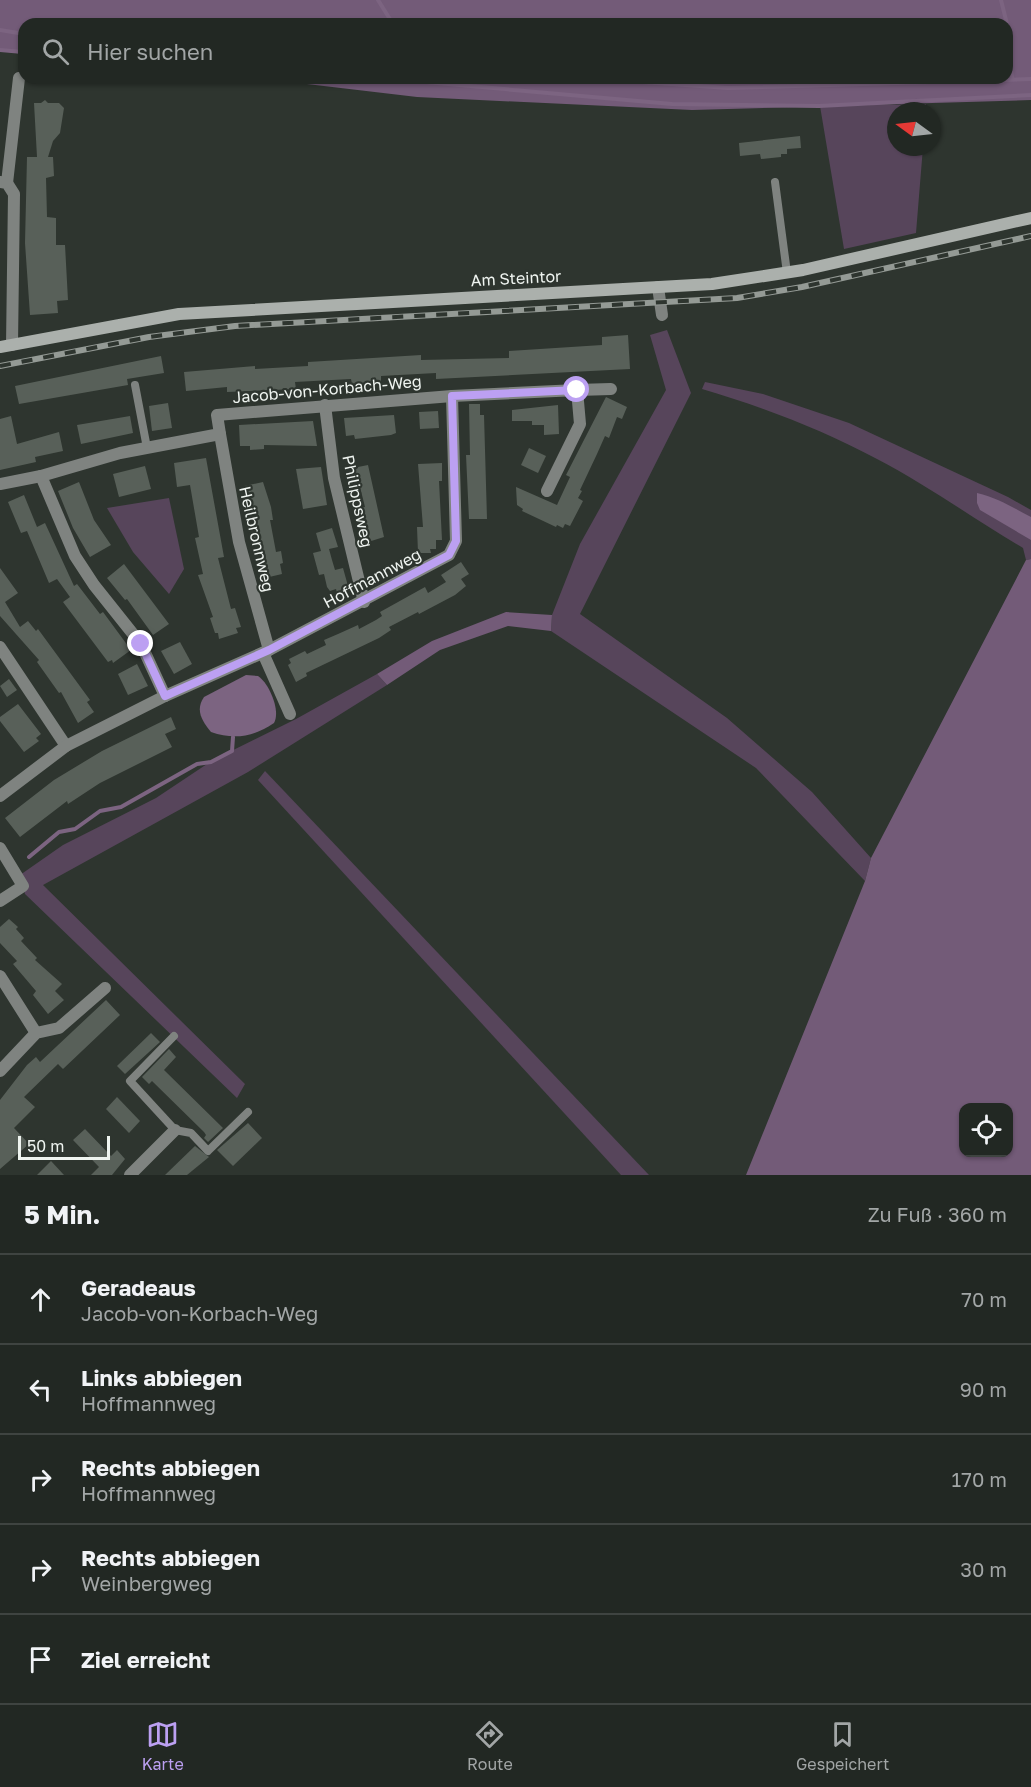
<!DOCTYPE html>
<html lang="de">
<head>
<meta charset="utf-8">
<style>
	body { margin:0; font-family:"Golos Text",sans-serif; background:#2a302b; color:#f1f3f6 }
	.controls { position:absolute; right:18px; bottom:18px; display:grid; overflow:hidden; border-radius:12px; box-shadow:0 2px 4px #0004 }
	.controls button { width:54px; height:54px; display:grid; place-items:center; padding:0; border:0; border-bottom:2px solid #3f4441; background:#222823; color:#f1f3f6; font:30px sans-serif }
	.compass { position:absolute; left:887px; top:102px; width:54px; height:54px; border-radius:50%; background:#222823; box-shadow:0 2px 4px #0004; rotate:285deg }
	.scale { position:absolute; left:18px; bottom:15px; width:92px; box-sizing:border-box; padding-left:6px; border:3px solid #eff4f0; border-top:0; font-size:16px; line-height:21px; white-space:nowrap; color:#eff4f0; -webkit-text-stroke:4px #2e352f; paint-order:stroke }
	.stop { position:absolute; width:18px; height:18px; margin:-14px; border:4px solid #bca0f2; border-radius:50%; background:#fff }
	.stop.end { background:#bca0f2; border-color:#fff; box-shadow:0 2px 6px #0008 }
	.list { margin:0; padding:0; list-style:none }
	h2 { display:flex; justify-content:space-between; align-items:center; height:78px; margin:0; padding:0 24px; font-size:26px }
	h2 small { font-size:20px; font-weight:400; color:#a2a6a6 }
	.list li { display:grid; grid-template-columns:39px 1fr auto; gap:18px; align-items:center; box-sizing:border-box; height:90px; padding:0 24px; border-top:2px solid #3f4441 }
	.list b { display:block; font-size:22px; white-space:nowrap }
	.list p { margin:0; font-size:20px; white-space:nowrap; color:#a2a6a6 }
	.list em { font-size:20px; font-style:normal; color:#a2a6a6 }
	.icon { flex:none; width:33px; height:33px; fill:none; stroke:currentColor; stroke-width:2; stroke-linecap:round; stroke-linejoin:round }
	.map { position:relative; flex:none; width:1031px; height:1175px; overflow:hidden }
	.search { position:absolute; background:#222823; box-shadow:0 2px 4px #0004; left:18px; right:18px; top:18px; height:66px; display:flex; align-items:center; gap:15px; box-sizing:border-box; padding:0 21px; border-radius:18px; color:#a2a6a6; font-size:22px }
	.sheet { height:528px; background:#222823 }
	nav { display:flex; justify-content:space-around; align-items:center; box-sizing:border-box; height:84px; border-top:2px solid #3f4441; background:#222823; font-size:16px; color:#a2a6a6 }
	nav a { display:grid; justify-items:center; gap:3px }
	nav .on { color:#bca0f2 }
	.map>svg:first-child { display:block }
	.green { fill:#57455b }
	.forest { fill:#735b78; fill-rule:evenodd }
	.water { fill:#7c6481 }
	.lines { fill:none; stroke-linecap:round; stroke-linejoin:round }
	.stream { stroke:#7c6481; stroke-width:4 }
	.building { fill:#586059 }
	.lane { stroke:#7f8380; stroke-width:8 }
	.street { stroke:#7f8380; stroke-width:12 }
	.secondary { stroke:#abb0ac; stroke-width:12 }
	.rail-casing { stroke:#949a95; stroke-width:6 }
	.rail { stroke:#2e352f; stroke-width:4; stroke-dasharray:11; stroke-linecap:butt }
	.route { stroke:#bca0f2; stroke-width:8 }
	.labels { text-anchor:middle; stroke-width:4.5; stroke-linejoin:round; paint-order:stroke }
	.street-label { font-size:16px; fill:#eff4f0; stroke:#2e352f }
</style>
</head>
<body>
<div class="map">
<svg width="1031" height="1175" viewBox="0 0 1031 1175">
	<rect width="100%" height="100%" fill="#2e352f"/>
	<g class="green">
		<path d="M 926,104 L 926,111 L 896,111 L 896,147 L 923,147 L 916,233 L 844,249 L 820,106 Z"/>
		<path d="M 667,330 L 691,393 L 580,614 L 727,718 L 812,792 L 871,858 L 865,881 L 756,768 L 551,631 L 552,615 L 580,544 L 666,390 L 650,335 Z"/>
		<path d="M 705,382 L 763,394 L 849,423 L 1008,497 L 1031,510 L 1031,559 L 1026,560 L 1023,548 C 974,519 927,485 877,459 C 821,429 763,407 702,389 Z"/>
		<path d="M 169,498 L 184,569 L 169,594 L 133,552 L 107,508 Z"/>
		<path d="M 377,674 L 387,685 L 248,772 L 43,885 L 245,1084 L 237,1098 L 25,894 L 20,875 L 63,845 L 156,798 L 213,760 L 296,719 Z"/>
		<path d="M 265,771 L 649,1175 L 621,1175 L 258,780 Z"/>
	</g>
	<g class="forest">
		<path d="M 0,0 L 1031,0 L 1031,100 L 692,110 L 417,97 L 256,78 L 1007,78 L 1007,24 L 24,24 L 24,54 L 0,51 Z"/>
		<path d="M 1031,559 L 1031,1175 L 746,1175 L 865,881 L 871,858 L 1026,560 ZM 964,1108 L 1008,1108 L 1008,1152 L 964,1152 Z"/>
		<path d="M 506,612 L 552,615 L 551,631 L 508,626 L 440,650 L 387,685 L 377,674 L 432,641 Z"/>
	</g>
	<g class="water">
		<path d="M 977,493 C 998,498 1012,507 1031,517 L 1031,540 L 980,510 L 977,503 Z"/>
		<path d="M 246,675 L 258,676 C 269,683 281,711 274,723 C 253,737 234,740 211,732 C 202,721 195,710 204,697 Z"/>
	</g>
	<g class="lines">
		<g class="stream">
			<path d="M 378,0 L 393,24"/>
			<path d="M 1001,0 L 1007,24"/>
			<path d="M 1007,25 L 1012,78"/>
			<path d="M 0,30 L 24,34"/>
			<path d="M 0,50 L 23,52"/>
			<path d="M 380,78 L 672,104 L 819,106 L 1031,95"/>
			<path d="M 585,78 L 728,88 L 1031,79"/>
			<path d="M 29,857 L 59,832 L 75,829 L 100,811 L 121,807 L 197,764 L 211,762 L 232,751 L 233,737"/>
		</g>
	</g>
	<g class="building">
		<path d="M 45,100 L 48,103 L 59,103 L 64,108 L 60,133 L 53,141 L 48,157 L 53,157 L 54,176 L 46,178 L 47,217 L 56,218 L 56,245 L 65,245 L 68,300 L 57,301 L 58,313 L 30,315 L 25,243 L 27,157 L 37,157 L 34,103 L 41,103 Z"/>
		<path d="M 800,136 L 801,148 L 787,149 L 787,154 L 781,154 L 781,157 L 761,159 L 760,154 L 740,156 L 739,143 Z"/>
		<path d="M 628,335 L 630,369 L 436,379 L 436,373 L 381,376 L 381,383 L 366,384 L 352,384 L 351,379 L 295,382 L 296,389 L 227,392 L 227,387 L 186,391 L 184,372 L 255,366 L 255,369 L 308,366 L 308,362 L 421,355 L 421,360 L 509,358 L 509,351 L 602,345 L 602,337 Z"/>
		<path d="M 161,356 L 164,373 L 127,379 L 128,385 L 19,404 L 15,386 Z"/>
		<path d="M 606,397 L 627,407 L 622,419 L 617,417 L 609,438 L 605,436 L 597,454 L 580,490 L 582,491 L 578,498 L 583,501 L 570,526 L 565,524 L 563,528 L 557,525 L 556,527 L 522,511 L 523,509 L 517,505 L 516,487 L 557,505 L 570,477 L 566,475 Z"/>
		<path d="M 168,403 L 172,428 L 152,431 L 149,406 Z"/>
		<path d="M 469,404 L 480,404 L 480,415 L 484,415 L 487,519 L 469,519 L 466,455 L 470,455 Z"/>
		<path d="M 558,405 L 559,434 L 544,435 L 544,425 L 532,425 L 532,421 L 512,421 L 512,410 Z"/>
		<path d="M 438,411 L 439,428 L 420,429 L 419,412 Z"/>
		<path d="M 394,415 L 396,433 L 391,435 L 355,439 L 354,435 L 346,436 L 344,418 Z"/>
		<path d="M 11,416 L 17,444 L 59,432 L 63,451 L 35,457 L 36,462 L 0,470 L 0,419 Z"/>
		<path d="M 130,416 L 133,433 L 81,444 L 77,425 Z"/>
		<path d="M 313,421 L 317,446 L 264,445 L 264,449 L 250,450 L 250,446 L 240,446 L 239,425 Z"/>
		<path d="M 529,448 L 546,456 L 538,473 L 521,465 Z"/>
		<path d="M 206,458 L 224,557 L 218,558 L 231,609 L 235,608 L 241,627 L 236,628 L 238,633 L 219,639 L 218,633 L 215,633 L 210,618 L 213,617 L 198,575 L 203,574 L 195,538 L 199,537 L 190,485 L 177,487 L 174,463 Z"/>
		<path d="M 442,463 L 442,481 L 439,481 L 442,540 L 436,540 L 436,549 L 430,549 L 431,553 L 418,553 L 417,527 L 423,527 L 418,464 Z"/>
		<path d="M 368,465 L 384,537 L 368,542 L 363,523 L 359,524 L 355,510 L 365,507 L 359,483 L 351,485 L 348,469 Z"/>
		<path d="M 145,466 L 151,489 L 119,497 L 113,474 Z"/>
		<path d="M 321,467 L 327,505 L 303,509 L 296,469 Z"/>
		<path d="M 79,482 L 94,520 L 111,545 L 90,557 L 73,528 L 58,491 Z"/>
		<path d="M 263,482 L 271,507 L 273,520 L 270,520 L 276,552 L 281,551 L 283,563 L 280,564 L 282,574 L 265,578 L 265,574 L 262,575 L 257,543 L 254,544 L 250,524 L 253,523 L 244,486 Z"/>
		<path d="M 24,495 L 37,527 L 45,523 L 74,586 L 77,584 L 100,614 L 103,612 L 131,650 L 113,663 L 112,660 L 108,662 L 63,602 L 70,597 L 57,579 L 49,583 L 27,531 L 21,533 L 8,502 Z"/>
		<path d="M 332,528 L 338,547 L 329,549 L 332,560 L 335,570 L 343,568 L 348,586 L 348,593 L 338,596 L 336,589 L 330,591 L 327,587 L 324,574 L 319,575 L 313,553 L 321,551 L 316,533 Z"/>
		<path d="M 461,562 L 469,574 L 461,579 L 466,586 L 455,595 L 419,614 L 418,612 L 389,627 L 391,630 L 379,638 L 306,673 L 307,676 L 296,682 L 288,665 L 291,663 L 289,659 L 305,651 L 307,654 L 326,645 L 324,640 L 338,634 L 358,625 L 359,629 L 376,620 L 382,616 L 380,612 L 425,587 L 428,593 L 446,582 L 441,575 Z"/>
		<path d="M 124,564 L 169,624 L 153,635 L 127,599 L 125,600 L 107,578 Z"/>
		<path d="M 0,568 L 18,593 L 5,602 L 20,627 L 28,621 L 36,631 L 38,629 L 90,700 L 87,702 L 94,712 L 78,723 L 61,692 L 59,693 L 37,662 L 39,660 L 0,616 Z"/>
		<path d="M 180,642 L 192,664 L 174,674 L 161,651 Z"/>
		<path d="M 137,664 L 148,686 L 128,695 L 118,674 Z"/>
		<path d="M 9,679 L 17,690 L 7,697 L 0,686 Z"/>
		<path d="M 18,704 L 41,734 L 36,738 L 39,741 L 24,752 L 0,721 L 0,717 Z"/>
		<path d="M 171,717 L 176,729 L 165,734 L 172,747 L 100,783 L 68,804 L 67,801 L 20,837 L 5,818 L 54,780 L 102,751 Z"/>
		<path d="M 9,919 L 18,927 L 16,929 L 24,938 L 21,941 L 37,958 L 35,960 L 62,984 L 55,991 L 64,1000 L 48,1014 L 33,995 L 36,991 L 13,964 L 17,961 L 0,943 L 0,927 Z"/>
		<path d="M 106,1000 L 120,1015 L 63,1069 L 58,1064 L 24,1097 L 35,1107 L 14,1128 L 29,1144 L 0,1169 L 0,1100 L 27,1065 L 36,1057 L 40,1062 Z"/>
		<path d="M 151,1033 L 160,1042 L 125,1074 L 117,1066 Z"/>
		<path d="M 169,1049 L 176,1057 L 164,1070 L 223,1128 L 208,1142 L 204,1138 L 206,1135 L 204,1132 L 152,1081 L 149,1084 L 142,1077 Z"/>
		<path d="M 117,1097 L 140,1121 L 129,1133 L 106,1109 Z"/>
		<path d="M 248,1123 L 262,1138 L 233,1166 L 217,1150 Z"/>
		<path d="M 85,1129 L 111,1156 L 117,1150 L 125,1159 L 112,1175 L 91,1175 L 99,1167 L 73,1140 Z"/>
		<path d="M 195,1146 L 209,1157 L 187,1175 L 165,1175 Z"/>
		<path d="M 51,1161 L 64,1175 L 37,1175 Z"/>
	</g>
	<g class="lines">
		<g class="lane">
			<path d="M 775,182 L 787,273"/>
			<path d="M 135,385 L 147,448"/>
			<path d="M 174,1036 L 130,1081 L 175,1130 L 191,1133 L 208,1151 L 248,1112"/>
		</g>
		<g class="street">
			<path d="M 0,182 L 7,183 L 14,194 L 12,345"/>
			<path d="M 7,183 L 19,78"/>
			<path d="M 658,287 L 662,315"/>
			<path d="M 577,390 L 611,389"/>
			<path d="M 325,405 L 334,478 L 364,602"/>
			<path d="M 220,434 L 239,542 L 269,650"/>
			<path d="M 41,476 L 75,556 L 94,585 L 141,644 L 165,696"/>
			<path d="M 0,484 L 41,476 L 120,453 L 220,434 L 217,415 L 452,396 L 577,390 L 580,424 L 547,491"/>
			<path d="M 0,647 L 66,746"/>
			<path d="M 263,653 L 290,714"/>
			<path d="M 0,796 L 66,746 L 165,696 L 269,650 L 449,555 L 456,541 L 452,396"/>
			<path d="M 0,848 L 23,886 L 0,901"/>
			<path d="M 0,976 L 36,1033"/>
			<path d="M 0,1071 L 36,1033 L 59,1028 L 105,988"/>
			<path d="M 130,1175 L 175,1130"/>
		</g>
		<path class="secondary" d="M 0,347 L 179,314 L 712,284 L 803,270 L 1031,218"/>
		<defs>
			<path id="rail" d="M 0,366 L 149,337 L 235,326 L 737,298 L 802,287 L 1031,236"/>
		</defs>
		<use href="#rail" class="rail-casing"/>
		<use href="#rail" class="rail"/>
	</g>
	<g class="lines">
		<path class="route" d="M 141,644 L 165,696 L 269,650 L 449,555 L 456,541 L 452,396 L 577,390"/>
	</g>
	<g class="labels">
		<g class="street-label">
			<text transform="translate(516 278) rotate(-3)" y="6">Am Steintor</text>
			<text transform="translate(327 389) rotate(-5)" y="6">Jacob-von-Korbach-Weg</text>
			<text transform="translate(358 501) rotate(78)" y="6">Philippsweg</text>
			<text transform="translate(257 539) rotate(77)" y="6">Heilbronnweg</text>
			<text transform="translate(372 578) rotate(-28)" y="6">Hoffmannweg</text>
		</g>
	</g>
</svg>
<div class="controls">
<button><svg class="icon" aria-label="locate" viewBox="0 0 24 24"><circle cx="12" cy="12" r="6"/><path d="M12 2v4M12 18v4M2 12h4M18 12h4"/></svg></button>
</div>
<svg class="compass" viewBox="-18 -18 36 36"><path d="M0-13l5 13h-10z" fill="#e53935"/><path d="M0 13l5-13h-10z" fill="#a2a6a6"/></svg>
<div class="scale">50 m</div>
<div class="stop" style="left:577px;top:390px"></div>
<div class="stop end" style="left:141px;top:644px"></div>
<div class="search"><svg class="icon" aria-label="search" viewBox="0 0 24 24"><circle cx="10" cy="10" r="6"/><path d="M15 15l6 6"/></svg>Hier suchen</div>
</div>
<section class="sheet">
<h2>5 Min.<small>Zu Fuß · 360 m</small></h2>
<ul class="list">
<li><svg class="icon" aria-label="ahead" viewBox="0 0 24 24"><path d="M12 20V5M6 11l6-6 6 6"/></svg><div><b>Geradeaus</b><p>Jacob-von-Korbach-Weg</p></div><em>70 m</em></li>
<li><svg class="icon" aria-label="left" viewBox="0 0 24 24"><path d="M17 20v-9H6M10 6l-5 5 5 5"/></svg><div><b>Links abbiegen</b><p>Hoffmannweg</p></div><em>90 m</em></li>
<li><svg class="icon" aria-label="right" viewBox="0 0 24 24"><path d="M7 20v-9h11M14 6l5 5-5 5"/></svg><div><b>Rechts abbiegen</b><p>Hoffmannweg</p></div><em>170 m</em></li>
<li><svg class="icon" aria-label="right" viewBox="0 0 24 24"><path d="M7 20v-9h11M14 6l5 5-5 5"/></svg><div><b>Rechts abbiegen</b><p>Weinbergweg</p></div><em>30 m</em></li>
<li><svg class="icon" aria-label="arrive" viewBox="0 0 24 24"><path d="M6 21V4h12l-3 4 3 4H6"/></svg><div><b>Ziel erreicht</b></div></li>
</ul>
</section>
<nav>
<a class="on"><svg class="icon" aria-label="map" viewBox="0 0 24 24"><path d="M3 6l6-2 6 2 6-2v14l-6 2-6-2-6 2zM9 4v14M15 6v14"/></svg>Karte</a>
<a><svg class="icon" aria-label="directions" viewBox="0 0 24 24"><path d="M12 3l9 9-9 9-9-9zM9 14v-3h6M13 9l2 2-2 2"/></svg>Route</a>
<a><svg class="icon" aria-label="saved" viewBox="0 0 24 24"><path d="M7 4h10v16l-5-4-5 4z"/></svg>Gespeichert</a>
</nav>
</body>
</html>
